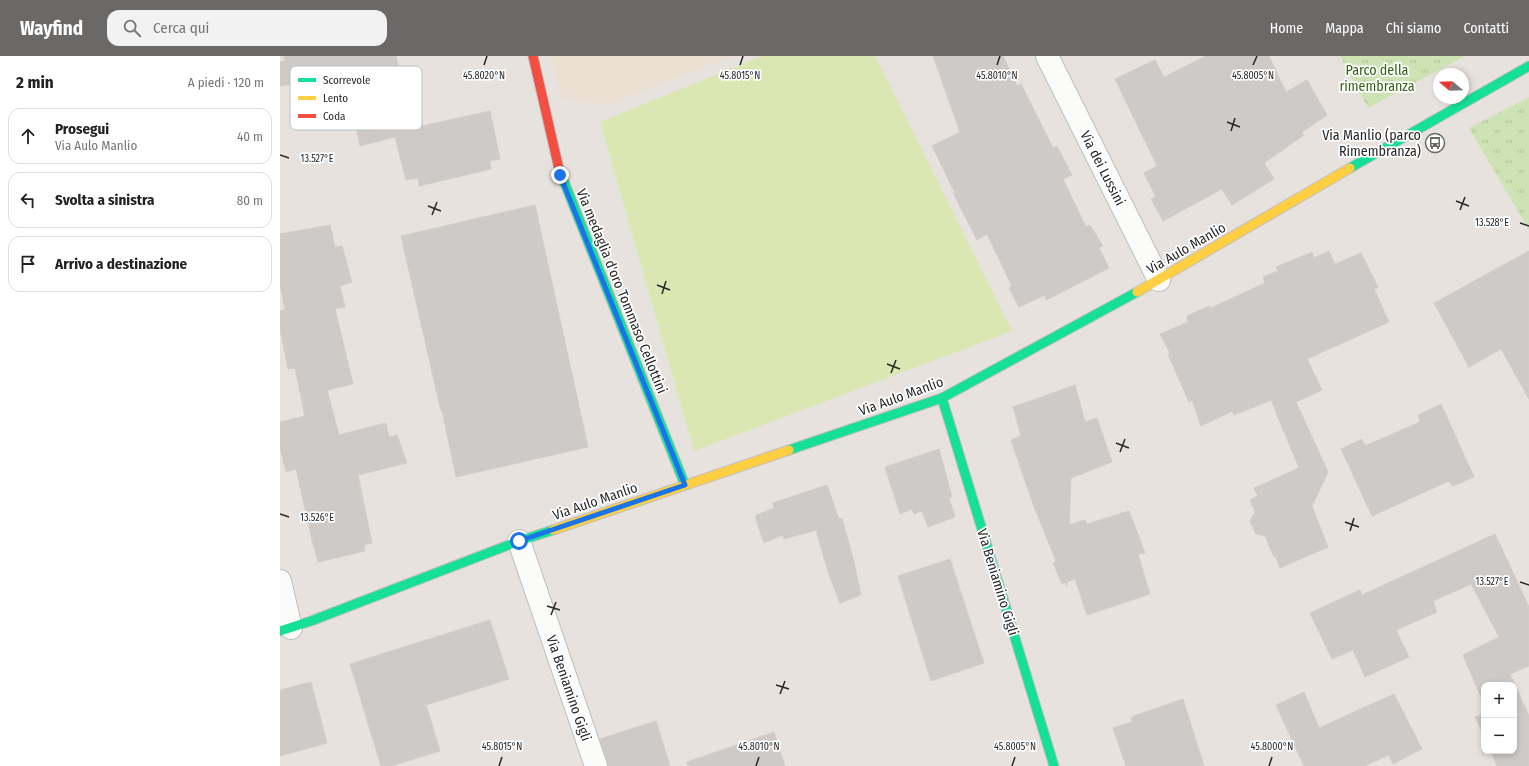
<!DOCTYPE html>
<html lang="it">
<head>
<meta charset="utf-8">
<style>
	body { margin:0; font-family:"Fira Sans Condensed",sans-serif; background:#f2f2f2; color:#222 }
	.controls { position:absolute; right:12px; bottom:12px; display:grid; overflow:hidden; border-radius:8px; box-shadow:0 2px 6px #0003 }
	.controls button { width:36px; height:36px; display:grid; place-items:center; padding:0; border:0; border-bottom:1px solid #e0e0e0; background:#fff; color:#222; font:20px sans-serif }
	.compass { position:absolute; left:1153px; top:12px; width:36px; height:36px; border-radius:50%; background:#fff; box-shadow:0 2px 6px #0003; rotate:289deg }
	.stop { position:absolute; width:12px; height:12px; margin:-9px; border:3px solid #1a73e8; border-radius:50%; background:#fff }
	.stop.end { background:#1a73e8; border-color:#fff; box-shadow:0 1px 4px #0008 }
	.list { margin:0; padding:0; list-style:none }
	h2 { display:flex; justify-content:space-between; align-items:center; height:52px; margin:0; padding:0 16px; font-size:17px }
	h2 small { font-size:13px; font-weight:400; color:#767676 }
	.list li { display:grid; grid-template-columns:26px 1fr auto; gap:12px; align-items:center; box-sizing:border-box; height:56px; margin:0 8px 8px; padding:0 8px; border:1px solid #e0e0e0; border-radius:12px }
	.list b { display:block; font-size:15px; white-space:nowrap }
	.list p { margin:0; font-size:13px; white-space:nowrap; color:#767676 }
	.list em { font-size:13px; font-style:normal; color:#767676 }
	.icon { flex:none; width:22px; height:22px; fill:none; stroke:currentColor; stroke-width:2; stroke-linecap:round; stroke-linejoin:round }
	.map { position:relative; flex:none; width:1249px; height:710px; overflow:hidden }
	header { display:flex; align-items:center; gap:24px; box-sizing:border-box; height:56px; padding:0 20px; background:#6b6967; color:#fff }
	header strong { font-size:19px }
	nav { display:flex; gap:22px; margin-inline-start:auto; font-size:14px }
	.search { width:280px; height:36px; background:#f2f2f2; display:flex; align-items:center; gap:10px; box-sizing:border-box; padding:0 14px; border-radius:12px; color:#767676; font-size:15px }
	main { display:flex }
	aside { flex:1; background:#fff }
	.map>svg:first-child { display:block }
	.education { fill:#ebdfd1 }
	.grass { fill:url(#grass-tufts) }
	.pitch { fill:#dbe7b2 }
	.building { fill:#cecac7; stroke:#d2cdc9 }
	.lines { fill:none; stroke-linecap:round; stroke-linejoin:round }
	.street-casing { stroke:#c0bfbf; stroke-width:24 }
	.fast-casing { stroke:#c0bfbf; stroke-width:11 }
	.slow-casing { stroke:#c0bfbf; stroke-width:11 }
	.jam-casing { stroke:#c0bfbf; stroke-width:11 }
	.street { stroke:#fbfbfa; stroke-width:22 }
	.fast { stroke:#16e098; stroke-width:9 }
	.slow { stroke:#ffcf43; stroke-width:9 }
	.jam { stroke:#f24e42; stroke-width:9 }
	.route { stroke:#1a73e8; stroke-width:5 }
	.ticks { fill:none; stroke:#282828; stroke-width:1.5 }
	.labels { text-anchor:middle; stroke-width:3.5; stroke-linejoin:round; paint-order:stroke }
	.park-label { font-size:14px; fill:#336518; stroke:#fff }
	.poi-label { font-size:14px; fill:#282828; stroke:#fff; text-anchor:end }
	.street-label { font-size:14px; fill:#282828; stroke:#fff }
	.key { fill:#fff; stroke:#bebebe; stroke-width:1 }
	.key-label { font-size:11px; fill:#282828 }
	.ticks-label { font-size:10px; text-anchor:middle; fill:#282828; stroke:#fff; stroke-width:3.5; stroke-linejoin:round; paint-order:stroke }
</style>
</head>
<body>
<header>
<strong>Wayfind</strong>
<div class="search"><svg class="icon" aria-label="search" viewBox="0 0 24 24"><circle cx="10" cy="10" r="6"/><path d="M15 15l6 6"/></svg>Cerca qui</div>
<nav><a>Home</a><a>Mappa</a><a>Chi siamo</a><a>Contatti</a></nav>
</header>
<main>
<aside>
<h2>2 min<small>A piedi · 120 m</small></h2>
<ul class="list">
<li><svg class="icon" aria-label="ahead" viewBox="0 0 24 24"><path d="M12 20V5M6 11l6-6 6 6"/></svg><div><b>Prosegui</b><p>Via Aulo Manlio</p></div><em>40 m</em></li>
<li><svg class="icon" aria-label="left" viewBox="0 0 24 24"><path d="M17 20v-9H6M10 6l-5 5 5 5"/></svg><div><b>Svolta a sinistra</b></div><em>80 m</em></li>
<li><svg class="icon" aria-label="arrive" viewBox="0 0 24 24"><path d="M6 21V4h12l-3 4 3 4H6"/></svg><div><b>Arrivo a destinazione</b></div></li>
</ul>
</aside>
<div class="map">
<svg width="1249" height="710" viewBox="0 0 1249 710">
	<defs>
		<pattern id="grass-tufts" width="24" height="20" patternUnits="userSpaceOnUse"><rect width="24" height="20" fill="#cee3b4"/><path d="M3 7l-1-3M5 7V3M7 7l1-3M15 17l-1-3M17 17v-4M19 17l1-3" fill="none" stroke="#b1c39b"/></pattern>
	</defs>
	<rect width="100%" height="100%" fill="#e7e2dd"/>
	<path class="education" d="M 271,0 L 452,0 L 328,49 L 282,42 Z"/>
	<g class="grass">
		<path d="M 1060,0 L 1185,0 L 1088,52 Z"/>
		<path d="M 1249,41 L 1249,174 L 1189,72 Z"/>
	</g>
	<path class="pitch" d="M 482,0 L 595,0 L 732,275 L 414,395 L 320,66 Z"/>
	<g class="building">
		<path d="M 4,0 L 116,0 L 133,72 L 210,55 L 220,103 L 210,105 L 211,113 L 139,130 L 138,122 L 126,124 L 115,81 L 80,90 L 65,20 L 0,30 L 0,6 L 5,5 Z"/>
		<path d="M 653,0 L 723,0 L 737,30 L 741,28 L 773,92 L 777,90 L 792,119 L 783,123 L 806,171 L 810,169 L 823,190 L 819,192 L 829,212 L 766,244 L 765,239 L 739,251 L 729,232 L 732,230 L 707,178 L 697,184 L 673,137 L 675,137 L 652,90 L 680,76 Z"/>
		<path d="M 926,0 L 989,0 L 1006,36 L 1027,24 L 1047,59 L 1021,77 L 1024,79 L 984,107 L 994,123 L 952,149 L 942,133 L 883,165 L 871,143 L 876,141 L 864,117 L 877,110 L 835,23 L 875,4 L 884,21 Z"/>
		<path d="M 255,149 L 308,391 L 176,421 L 162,354 L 161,355 L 121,180 Z"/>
		<path d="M 50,169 L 55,191 L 62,190 L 72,226 L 60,230 L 65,251 L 55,253 L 73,328 L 47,334 L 59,379 L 106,367 L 109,381 L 117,379 L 127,407 L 78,419 L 92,487 L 84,489 L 85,495 L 38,506 L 32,484 L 16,413 L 6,416 L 0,392 L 0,366 L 25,360 L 15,312 L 8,313 L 0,273 L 0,255 L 5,254 L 0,229 L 0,178 Z"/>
		<path d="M 1049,195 L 1055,208 L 1081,197 L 1098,231 L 1094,233 L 1109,266 L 1027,303 L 1042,334 L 1016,346 L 1048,416 L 1032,450 L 1048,491 L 1000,512 L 995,499 L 994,501 L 985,480 L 976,478 L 970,465 L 975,456 L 970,444 L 978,440 L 974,432 L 1019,412 L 991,344 L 954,359 L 952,355 L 921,370 L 912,344 L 909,346 L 888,298 L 890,297 L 880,278 L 908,266 L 907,260 L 929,250 L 931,252 L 985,227 L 983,221 L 998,215 L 996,211 L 1032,196 L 1034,202 Z"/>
		<path d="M 1249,195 L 1249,343 L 1221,293 L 1189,311 L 1154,247 Z"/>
		<path d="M 795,329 L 805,366 L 817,362 L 832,406 L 791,422 L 789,469 L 805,464 L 807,468 L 849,455 L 865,497 L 858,498 L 870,538 L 807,559 L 795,523 L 787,526 L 787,531 L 785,526 L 782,528 L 773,507 L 776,505 L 753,448 L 731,384 L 741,380 L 733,351 Z"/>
		<path d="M 1161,348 L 1194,421 L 1173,430 L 1169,425 L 1092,460 L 1061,393 L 1082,383 L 1085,390 L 1140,366 L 1138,359 Z"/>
		<path d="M 659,393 L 672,441 L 669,442 L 675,461 L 648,471 L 642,455 L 634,458 L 632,453 L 620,458 L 605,411 Z"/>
		<path d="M 547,429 L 559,463 L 562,462 L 574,506 L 581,539 L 560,547 L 548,516 L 536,474 L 504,483 L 503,479 L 484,487 L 475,460 L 494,452 L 493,447 Z"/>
		<path d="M 1215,478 L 1249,551 L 1249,610 L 1230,618 L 1249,660 L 1249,710 L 1217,710 L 1211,695 L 1234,695 L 1234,629 L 1204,629 L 1204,648 L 1183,599 L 1219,581 L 1191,528 L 1153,545 L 1157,556 L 1116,574 L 1129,601 L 1085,621 L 1073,594 L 1052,603 L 1030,557 L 1080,534 L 1082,539 Z"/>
		<path d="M 670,503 L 704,607 L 651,625 L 618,520 Z"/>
		<path d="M 210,564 L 229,623 L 146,649 L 160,695 L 111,710 L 101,710 L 70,608 Z"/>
		<path d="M 31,626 L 47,687 L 0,700 L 0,634 Z"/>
		<path d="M 1024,636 L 1039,672 L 1114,638 L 1142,693 L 1113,708 L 1109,699 L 1084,710 L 1024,710 L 996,649 Z"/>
		<path d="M 903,643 L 924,710 L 846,710 L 833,672 L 852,666 L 851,661 Z"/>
		<path d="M 1204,658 L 1204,680 L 1195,661 Z"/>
		<path d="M 376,665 L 390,710 L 328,710 L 320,683 Z"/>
		<path d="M 494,676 L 505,710 L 408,710 L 407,706 Z"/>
	</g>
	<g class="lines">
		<defs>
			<g id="street">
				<path d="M 767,0 L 879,224"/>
				<path d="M 239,485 L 316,710"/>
				<path d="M 0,525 L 11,572"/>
			</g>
			<g id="fast">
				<path d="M 1070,112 L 1249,10"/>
				<path d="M 279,113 L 405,429"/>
				<path d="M 662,342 L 774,710"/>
				<path d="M 509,394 L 662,342 L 857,236"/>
				<path d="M 0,575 L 31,565 L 239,485 L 273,474"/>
			</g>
			<g id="slow">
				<path d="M 857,236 L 1070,112"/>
				<path d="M 273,474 L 509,394"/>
			</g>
			<path id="jam" d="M 253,0 L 279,113"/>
		</defs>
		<use href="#street" class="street-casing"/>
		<use href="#fast" class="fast-casing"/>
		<use href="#slow" class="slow-casing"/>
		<use href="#jam" class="jam-casing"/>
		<use href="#street" class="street"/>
		<use href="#fast" class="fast"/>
		<use href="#slow" class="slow"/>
		<use href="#jam" class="jam"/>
	</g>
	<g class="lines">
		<path class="route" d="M 239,485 L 405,429 L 280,119"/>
	</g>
	<path class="ticks" d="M 204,9 L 207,0M 460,9 L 463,0M 717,9 L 720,0M 973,9 L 977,0M 947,66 L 960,71M 951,75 L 955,62M 0,99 L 9,102M 1176,145 L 1189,150M 148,150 L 161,155M 1180,154 L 1185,141M 152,159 L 157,146M 1240,167 L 1249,170M 377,229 L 390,234M 382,238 L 386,225M 607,308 L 620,313M 611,317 L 616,304M 836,387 L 849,392M 840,396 L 845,383M 0,458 L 9,461M 1065,466 L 1079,471M 1070,475 L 1074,462M 1240,526 L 1249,529M 267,550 L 280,554M 271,559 L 276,546M 496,629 L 509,633M 500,638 L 505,625M 219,710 L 222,701M 476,710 L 479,701M 732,710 L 735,701M 989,710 L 992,701"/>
	<defs>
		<symbol id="bus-ring" viewBox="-11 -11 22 22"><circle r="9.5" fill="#fff" stroke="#6b6967" stroke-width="1.5"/><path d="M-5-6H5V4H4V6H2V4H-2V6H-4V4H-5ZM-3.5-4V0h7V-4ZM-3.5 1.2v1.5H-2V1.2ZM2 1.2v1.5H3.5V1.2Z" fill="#6b6967"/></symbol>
	</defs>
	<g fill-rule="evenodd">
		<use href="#bus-ring" x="1144" y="76" width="22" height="22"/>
	</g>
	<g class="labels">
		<g class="park-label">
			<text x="1097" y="19">Parco della<tspan x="1097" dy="16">rimembranza</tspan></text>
		</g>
		<g class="poi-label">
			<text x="1141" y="84">Via Manlio (parco<tspan x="1141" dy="16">Rimembranza)</tspan></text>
		</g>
		<g class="street-label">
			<text transform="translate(823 112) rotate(63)" y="5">Via dei Lussini</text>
			<text transform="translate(906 192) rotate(-30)" y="5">Via Aulo Manlio</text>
			<text transform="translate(342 235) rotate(68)" y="5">Via medaglia d'oro Tommaso Cellottini</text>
			<text transform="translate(621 340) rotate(-20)" y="5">Via Aulo Manlio</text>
			<text transform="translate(315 445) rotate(-19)" y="5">Via Aulo Manlio</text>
			<text transform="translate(718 526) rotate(73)" y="5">Via Beniamino Gigli</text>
			<text transform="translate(289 632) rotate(71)" y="5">Via Beniamino Gigli</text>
		</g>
	</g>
	<rect x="10" y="10" width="132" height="64" rx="6" class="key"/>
	<rect x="18" y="22" width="18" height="4" fill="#16e098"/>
	<rect x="18" y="40" width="18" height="4" fill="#ffcf43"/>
	<rect x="18" y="58" width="18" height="4" fill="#f24e42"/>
	<g class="key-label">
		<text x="43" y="28">Scorrevole</text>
		<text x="43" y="46">Lento</text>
		<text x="43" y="64">Coda</text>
	</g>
	<g class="ticks-label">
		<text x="204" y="23">45.8020°N</text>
		<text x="460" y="23">45.8015°N</text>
		<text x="717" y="23">45.8010°N</text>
		<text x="973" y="23">45.8005°N</text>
		<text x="37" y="106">13.527°E</text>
		<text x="1212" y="170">13.528°E</text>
		<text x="37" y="465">13.526°E</text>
		<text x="1212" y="529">13.527°E</text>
		<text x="222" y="694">45.8015°N</text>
		<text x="479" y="694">45.8010°N</text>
		<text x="735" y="694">45.8005°N</text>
		<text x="992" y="694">45.8000°N</text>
	</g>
</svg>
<div class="controls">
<button>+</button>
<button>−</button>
</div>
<svg class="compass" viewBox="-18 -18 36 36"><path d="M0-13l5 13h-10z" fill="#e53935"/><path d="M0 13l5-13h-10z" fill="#767676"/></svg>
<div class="stop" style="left:239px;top:485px"></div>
<div class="stop end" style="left:280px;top:119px"></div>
</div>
</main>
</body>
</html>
